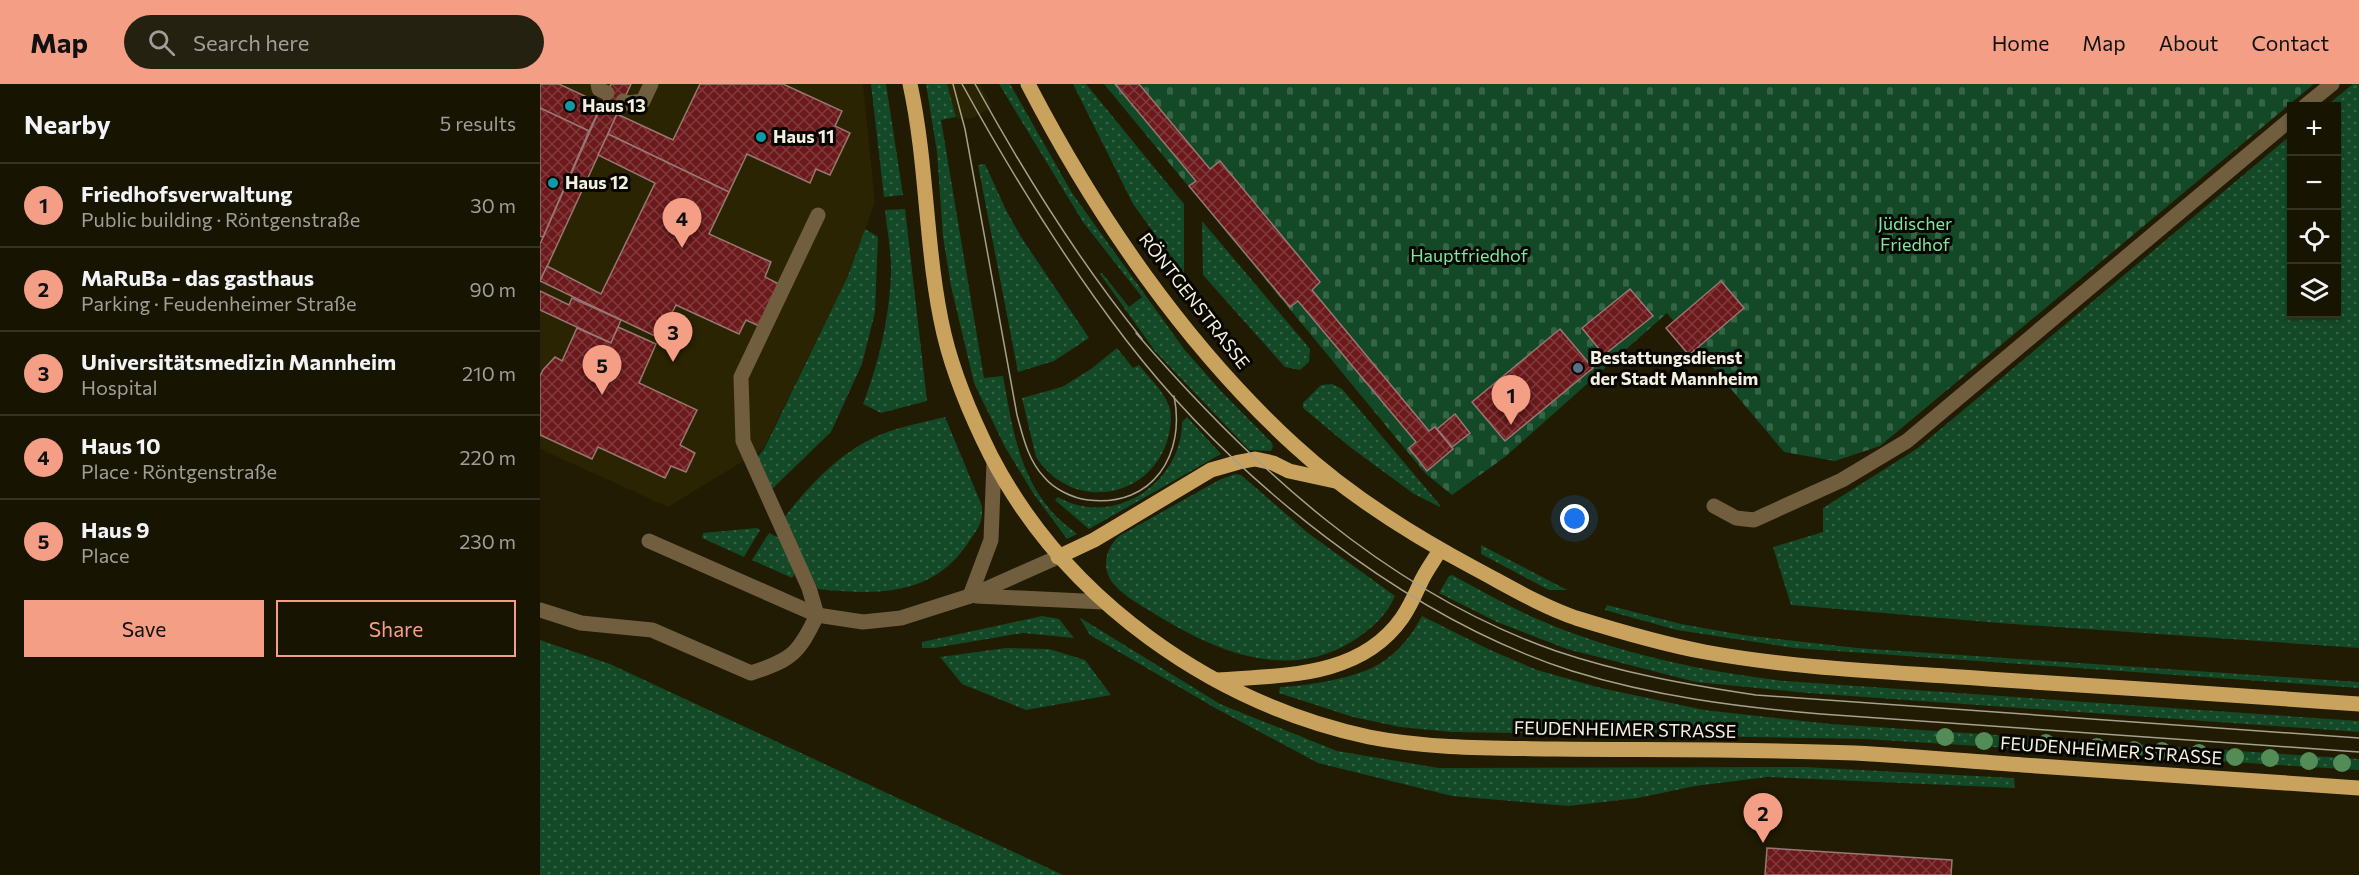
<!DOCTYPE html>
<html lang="en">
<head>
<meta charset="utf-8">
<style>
	body { margin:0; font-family:Commissioner,sans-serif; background:#252111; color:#f1f3f6 }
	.controls { position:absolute; right:18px; top:18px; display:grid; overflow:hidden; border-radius:0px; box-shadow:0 2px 4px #0004 }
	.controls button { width:54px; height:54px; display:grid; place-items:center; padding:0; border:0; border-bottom:2px solid #363324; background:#181402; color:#f1f3f6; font:30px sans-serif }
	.you { position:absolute; left:1035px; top:435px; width:21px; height:21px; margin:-15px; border:4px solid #fff; border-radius:50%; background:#1a73e8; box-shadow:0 0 0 9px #1a73e833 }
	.badge { display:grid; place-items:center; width:39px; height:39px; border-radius:50%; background:#f49e86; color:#111; font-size:20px; font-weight:700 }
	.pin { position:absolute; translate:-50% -50px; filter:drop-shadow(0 2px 3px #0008) }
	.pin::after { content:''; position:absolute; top:32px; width:21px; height:18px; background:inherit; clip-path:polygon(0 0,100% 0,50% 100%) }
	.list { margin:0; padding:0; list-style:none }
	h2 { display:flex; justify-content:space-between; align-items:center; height:78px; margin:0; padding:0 24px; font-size:26px }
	h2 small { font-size:20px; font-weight:400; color:#9f9e99 }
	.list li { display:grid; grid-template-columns:39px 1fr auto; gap:18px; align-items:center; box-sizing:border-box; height:84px; padding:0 24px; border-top:2px solid #363324 }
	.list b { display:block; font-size:22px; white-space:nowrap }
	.list p { margin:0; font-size:20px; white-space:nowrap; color:#9f9e99 }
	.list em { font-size:20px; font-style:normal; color:#9f9e99 }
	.actions { display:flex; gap:12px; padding:18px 24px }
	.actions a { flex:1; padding:14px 0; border:2px solid #f49e86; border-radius:0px; text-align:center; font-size:21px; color:#f49e86 }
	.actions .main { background:#f49e86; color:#111 }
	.icon { flex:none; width:33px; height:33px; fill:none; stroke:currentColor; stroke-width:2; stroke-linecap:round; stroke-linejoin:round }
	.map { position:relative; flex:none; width:1819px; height:791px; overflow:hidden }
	header { display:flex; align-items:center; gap:36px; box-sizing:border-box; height:84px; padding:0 30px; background:#f49e86; color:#111 }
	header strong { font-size:28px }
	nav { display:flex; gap:33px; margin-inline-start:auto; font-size:21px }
	.search { width:420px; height:54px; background:#252111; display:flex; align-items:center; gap:15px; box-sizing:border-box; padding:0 21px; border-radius:33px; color:#9f9e99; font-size:22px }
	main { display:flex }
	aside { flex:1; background:#181402 }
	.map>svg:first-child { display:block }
	.built { fill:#2b2402 }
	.grass { fill:url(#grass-dots) }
	.cemetery { fill:url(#cemetery-stones) }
	.building { fill:url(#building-cross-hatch); stroke:#987774; stroke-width:1.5 }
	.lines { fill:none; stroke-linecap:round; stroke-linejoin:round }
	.minor { stroke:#705e3f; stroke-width:15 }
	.major { stroke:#c9a35e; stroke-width:15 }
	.tram { stroke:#a4a18e; stroke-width:1.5 }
	.tree { fill:#538c57 }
	.culture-dot { fill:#0f9aa8; stroke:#080601; stroke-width:2 }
	.service-dot { fill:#5c6f8a; stroke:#080601; stroke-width:2 }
	.labels { text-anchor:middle; stroke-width:6; stroke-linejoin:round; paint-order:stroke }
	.poi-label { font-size:18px; font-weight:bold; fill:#f3f0e1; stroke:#080601; text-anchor:start }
	.park-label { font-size:18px; fill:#7de89c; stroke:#080601 }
	.street-label { font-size:18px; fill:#f3f0e1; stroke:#080601 }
</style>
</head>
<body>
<header>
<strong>Map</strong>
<div class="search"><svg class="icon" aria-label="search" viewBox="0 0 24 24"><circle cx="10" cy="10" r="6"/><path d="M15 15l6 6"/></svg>Search here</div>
<nav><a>Home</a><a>Map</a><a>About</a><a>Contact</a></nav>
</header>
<main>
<aside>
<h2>Nearby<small>5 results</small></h2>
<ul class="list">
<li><span class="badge">1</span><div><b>Friedhofsverwaltung</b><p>Public building · Röntgenstraße</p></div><em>30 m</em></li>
<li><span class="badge">2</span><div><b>MaRuBa - das gasthaus</b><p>Parking · Feudenheimer Straße</p></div><em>90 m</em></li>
<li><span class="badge">3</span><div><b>Universitätsmedizin Mannheim</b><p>Hospital</p></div><em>210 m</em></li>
<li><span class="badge">4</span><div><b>Haus 10</b><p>Place · Röntgenstraße</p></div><em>220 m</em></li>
<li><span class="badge">5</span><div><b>Haus 9</b><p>Place</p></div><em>230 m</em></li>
</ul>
<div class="actions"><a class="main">Save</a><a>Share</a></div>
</aside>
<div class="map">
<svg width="1819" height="791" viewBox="0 0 1819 791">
	<defs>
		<pattern id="grass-dots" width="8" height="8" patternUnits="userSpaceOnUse" patternTransform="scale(1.5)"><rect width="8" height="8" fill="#134927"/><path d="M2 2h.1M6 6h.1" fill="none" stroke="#366446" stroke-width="1.8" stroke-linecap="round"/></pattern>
		<pattern id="cemetery-stones" width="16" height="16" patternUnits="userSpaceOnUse" patternTransform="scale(1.5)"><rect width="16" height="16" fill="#134927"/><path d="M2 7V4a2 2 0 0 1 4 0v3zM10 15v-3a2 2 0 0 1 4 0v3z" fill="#366446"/></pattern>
		<pattern id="building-cross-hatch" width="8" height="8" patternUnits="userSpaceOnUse" patternTransform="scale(1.5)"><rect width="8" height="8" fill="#6b191b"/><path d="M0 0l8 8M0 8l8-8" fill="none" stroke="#813b3c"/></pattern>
	</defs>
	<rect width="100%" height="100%" fill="#201b02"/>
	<g class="built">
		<path d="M 0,0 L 323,0 L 335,118 L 308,192 L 223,365 L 128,423 L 0,365 Z"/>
		<path d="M 407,0 L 440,0 L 452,23 L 433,34 L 417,35 Z"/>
	</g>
	<g class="grass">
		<path d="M 331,0 L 346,0 L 363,111 L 344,113 Z"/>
		<path d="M 386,0 L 407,0 L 416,33 L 401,36 L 444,294 L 463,292 C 472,341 478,390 513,429 C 520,437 529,443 537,450 L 527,455 L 493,409 L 465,363 L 434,299 L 411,202 L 403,153 L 397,68 Z"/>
		<path d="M 459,0 L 470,0 L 532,109 L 644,265 L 680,306 L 732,359 L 733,362 L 731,367 L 709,366 L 615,267 L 560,190 L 562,189 L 589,223 L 602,213 L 543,138 Z"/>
		<path d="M 533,0 L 546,0 L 644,120 L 644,190 L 593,120 Z"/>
		<path d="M 1813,0 L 1819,0 L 1819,564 L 1459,539 L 1251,521 L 1233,463 L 1283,448 L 1283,424 L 1378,364 L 1751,51 L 1752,230 L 1796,230 L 1796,22 L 1786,22 Z"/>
		<path d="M 445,80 L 466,126 L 481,153 L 549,254 L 514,277 L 478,288 L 438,81 Z"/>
		<path d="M 365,125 L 387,317 L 341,329 L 323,320 C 339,279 350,231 351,186 C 351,166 347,145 345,126 Z"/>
		<path d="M 662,137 L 770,265 L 769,278 L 760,286 L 745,283 L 663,191 Z"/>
		<path d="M 325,145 L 338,153 L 335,228 L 322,280 L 291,348 L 231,406 L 216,375 L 224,365 L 308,192 Z"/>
		<path d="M 577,264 L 593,284 L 599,281 C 608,293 624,307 629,322 C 633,333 630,347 627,358 C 606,418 530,426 496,373 L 482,314 L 522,303 L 551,285 Z"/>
		<path d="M 792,300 L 802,305 L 900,421 L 900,423 L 874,410 L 810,363 L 763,324 L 763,319 L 781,301 Z"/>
		<path d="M 405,333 L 442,422 C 443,440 438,444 428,459 C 392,513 336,511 278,505 L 244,434 C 271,399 301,367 342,350 C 362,342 385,338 405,333 Z"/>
		<path d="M 647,333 L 681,370 L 549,445 L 515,416 L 518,413 C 573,445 642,399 642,338 Z"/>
		<path d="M 695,390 L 701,391 L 768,449 L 855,512 C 847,531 833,543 816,555 C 750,599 676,568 615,530 C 601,521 577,509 569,493 C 562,478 568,462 579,452 L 679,396 Z"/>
		<path d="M 217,444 L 220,446 L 204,473 L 162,454 L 163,449 Z"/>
		<path d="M 229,449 L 239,454 L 256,488 L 252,494 L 212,476 Z"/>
		<path d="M 941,461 L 1027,506 L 1009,506 L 941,470 Z"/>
		<path d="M 912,491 C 942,507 971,524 1002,537 C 1079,570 1162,587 1245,597 L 1819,637 L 1819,648 L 1268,609 L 1156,598 L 1027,565 L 957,538 L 899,509 L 909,492 Z"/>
		<path d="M 1067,521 L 1141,540 L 1203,551 L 1317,564 L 1819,598 L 1819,604 L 1254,564 L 1137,546 L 1065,526 Z"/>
		<path d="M 502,532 L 519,535 L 534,554 L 483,549 L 394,564 L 382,564 L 382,558 Z"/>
		<path d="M 882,532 L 948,565 L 997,586 L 1061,604 L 1164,626 L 1291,640 L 1819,675 L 1819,686 L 1325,655 L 912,648 L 860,643 L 813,633 L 739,609 L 740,603 C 767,602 817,594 839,580 C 858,569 872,551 882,532 Z"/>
		<path d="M 539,533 L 680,620 L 797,667 L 899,684 L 1264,683 L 1474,694 L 1475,704 L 1228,693 L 1155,702 L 1098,714 L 1029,722 L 912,712 L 778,679 L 677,625 L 550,551 Z"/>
		<path d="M 0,556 L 70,580 L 523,791 L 0,791 Z"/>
		<path d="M 466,564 L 509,565 L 545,576 L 571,611 L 486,626 L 422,600 L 400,573 Z"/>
	</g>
	<path class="cemetery" d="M 564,0 L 1774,0 L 1340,362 L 1295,377 L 1244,368 L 1127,229 L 965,373 L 912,411 L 885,389 Z"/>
	<g class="building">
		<path d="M 0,0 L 19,0 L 62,20 L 49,47 L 0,24 Z"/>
		<path d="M 71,0 L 91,0 L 0,198 L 0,160 Z"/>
		<path d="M 160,0 L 243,0 L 302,27 L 295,42 L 310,49 L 290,91 L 276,85 L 270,99 L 207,70 L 189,108 L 68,50 L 77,30 L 133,56 Z"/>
		<path d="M 575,0 L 599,0 L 670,85 L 680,77 L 780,198 L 772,206 L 889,347 L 895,343 L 913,365 L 887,387 L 869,364 L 876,358 L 758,217 L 750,223 L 649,102 L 656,97 Z"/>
		<path d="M 0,24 L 49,47 L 3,153 L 0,152 Z"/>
		<path d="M 68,50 L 189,108 L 169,150 L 231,178 L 225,193 L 239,200 L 219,242 L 206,236 L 199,250 L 136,221 L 119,254 L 0,197 L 7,182 L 61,210 L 115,99 L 58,71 Z"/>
		<path d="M 1181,197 L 1204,224 L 1149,271 L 1126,244 Z"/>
		<path d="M 1090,205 L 1113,232 L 1064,271 L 1042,244 Z"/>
		<path d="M 0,207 L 29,221 L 32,214 L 81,236 L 71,259 L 0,226 Z"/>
		<path d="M 78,243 L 116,260 L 99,299 L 157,326 L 140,361 L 155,369 L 146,388 L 131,382 L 125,394 L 58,363 L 52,375 L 0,351 L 0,292 L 3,286 L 15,273 L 22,277 L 37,244 L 71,259 Z"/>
		<path d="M 1020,245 L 1053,284 L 965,357 L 932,318 Z"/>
		<path d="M 915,330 L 930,349 L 912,363 L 897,345 Z"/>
		<path d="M 1227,764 L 1412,776 L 1411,791 L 1225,791 Z"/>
	</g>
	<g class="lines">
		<g class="minor">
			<path d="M 58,0 L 59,5 L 67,9"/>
			<path d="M 83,17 L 88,19 L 103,17 L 111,0"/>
			<path d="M 1765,22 L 1792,0"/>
			<path d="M 1174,422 L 1196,434 L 1214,436 L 1302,396 L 1367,357 L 1752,34"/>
			<path d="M 109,457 L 277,531 L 323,538 L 361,534 L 430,512 L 518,473"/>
			<path d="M 430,512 L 451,456 L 454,378"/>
			<path d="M 436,512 L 564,518"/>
			<path d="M 0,526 L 41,539 L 112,546 L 211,589 C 252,576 259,569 277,531"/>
			<path d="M 277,531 L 269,504 L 203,357 L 201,293 L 278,131"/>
		</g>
		<g class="major">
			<path d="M 370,0 C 388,82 385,168 404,250 C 414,292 432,334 451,372 C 526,516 672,619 829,653 C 890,665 954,664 1016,665 C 1115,666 1215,665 1315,669 C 1371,672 1427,677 1483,681 C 1595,688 1707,696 1819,704"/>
			<path d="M 488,0 C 556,131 645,261 754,361 C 808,411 872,451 936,485 C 968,502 1001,522 1036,534 C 1078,547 1122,560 1165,568 C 1257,585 1356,588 1448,595 C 1572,603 1695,611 1819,620"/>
			<path d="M 518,473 L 554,456 L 671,386 L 699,378 L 715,375 L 733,379 L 749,387 L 795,397"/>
			<path d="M 678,596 C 743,591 820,594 862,534 C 869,524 874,513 879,502 C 884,489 893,478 900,466"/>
		</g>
		<g class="tram">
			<path d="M 413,0 L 425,45 L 477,331 C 483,353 488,376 504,393 C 514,405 532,414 548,416 C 613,424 646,370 634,312"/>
			<path d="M 422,0 C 471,89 524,175 586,256 C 693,395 864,533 1032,587 C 1113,612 1197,623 1281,630 L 1819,668"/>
			<path d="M 435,0 C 484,89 538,176 602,255"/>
			<path d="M 596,249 C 711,382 847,508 1016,567 C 1081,589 1149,601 1216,611 L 1819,654"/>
		</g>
	</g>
	<g class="tree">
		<circle cx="1405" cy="653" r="9"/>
		<circle cx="1444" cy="657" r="9"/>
		<circle cx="1506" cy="659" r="9"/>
		<circle cx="1557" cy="663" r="9"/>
		<circle cx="1594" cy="666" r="9"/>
		<circle cx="1622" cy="667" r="9"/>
		<circle cx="1659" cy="669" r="9"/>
		<circle cx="1695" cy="673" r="9"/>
		<circle cx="1730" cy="674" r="9"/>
		<circle cx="1769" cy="677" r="9"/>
		<circle cx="1802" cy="679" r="9"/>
	</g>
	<g class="culture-dot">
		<circle cx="30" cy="22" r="6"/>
		<circle cx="221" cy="53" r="6"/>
		<circle cx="13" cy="99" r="6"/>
	</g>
	<circle class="service-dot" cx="1038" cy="284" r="6"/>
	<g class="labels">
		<g class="poi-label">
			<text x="42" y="28">Haus 13</text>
			<text x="233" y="59">Haus 11</text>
			<text x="25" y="105">Haus 12</text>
			<text x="1050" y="280">Bestattungsdienst<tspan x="1050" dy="21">der Stadt Mannheim</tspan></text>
		</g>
		<g class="park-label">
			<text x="1375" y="146">Jüdischer<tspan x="1375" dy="21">Friedhof</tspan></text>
			<text x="929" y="178">Hauptfriedhof</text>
		</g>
		<g class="street-label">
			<text transform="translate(654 217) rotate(52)" y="6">RÖNTGENSTRASSE</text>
			<text transform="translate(1085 646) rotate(1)" y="6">FEUDENHEIMER STRASSE</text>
			<text transform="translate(1571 667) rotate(4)" y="6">FEUDENHEIMER STRASSE</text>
		</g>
	</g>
</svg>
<div class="controls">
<button>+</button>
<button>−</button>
<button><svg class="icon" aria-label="locate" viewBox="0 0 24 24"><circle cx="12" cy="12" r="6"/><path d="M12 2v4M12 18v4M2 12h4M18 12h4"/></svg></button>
<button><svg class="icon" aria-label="layers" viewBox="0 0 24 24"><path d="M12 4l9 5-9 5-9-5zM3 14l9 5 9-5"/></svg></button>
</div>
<div class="you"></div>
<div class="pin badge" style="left:971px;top:341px">1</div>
<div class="pin badge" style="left:1223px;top:759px">2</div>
<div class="pin badge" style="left:133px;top:278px">3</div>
<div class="pin badge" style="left:142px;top:164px">4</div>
<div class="pin badge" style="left:62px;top:311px">5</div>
</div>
</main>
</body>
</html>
